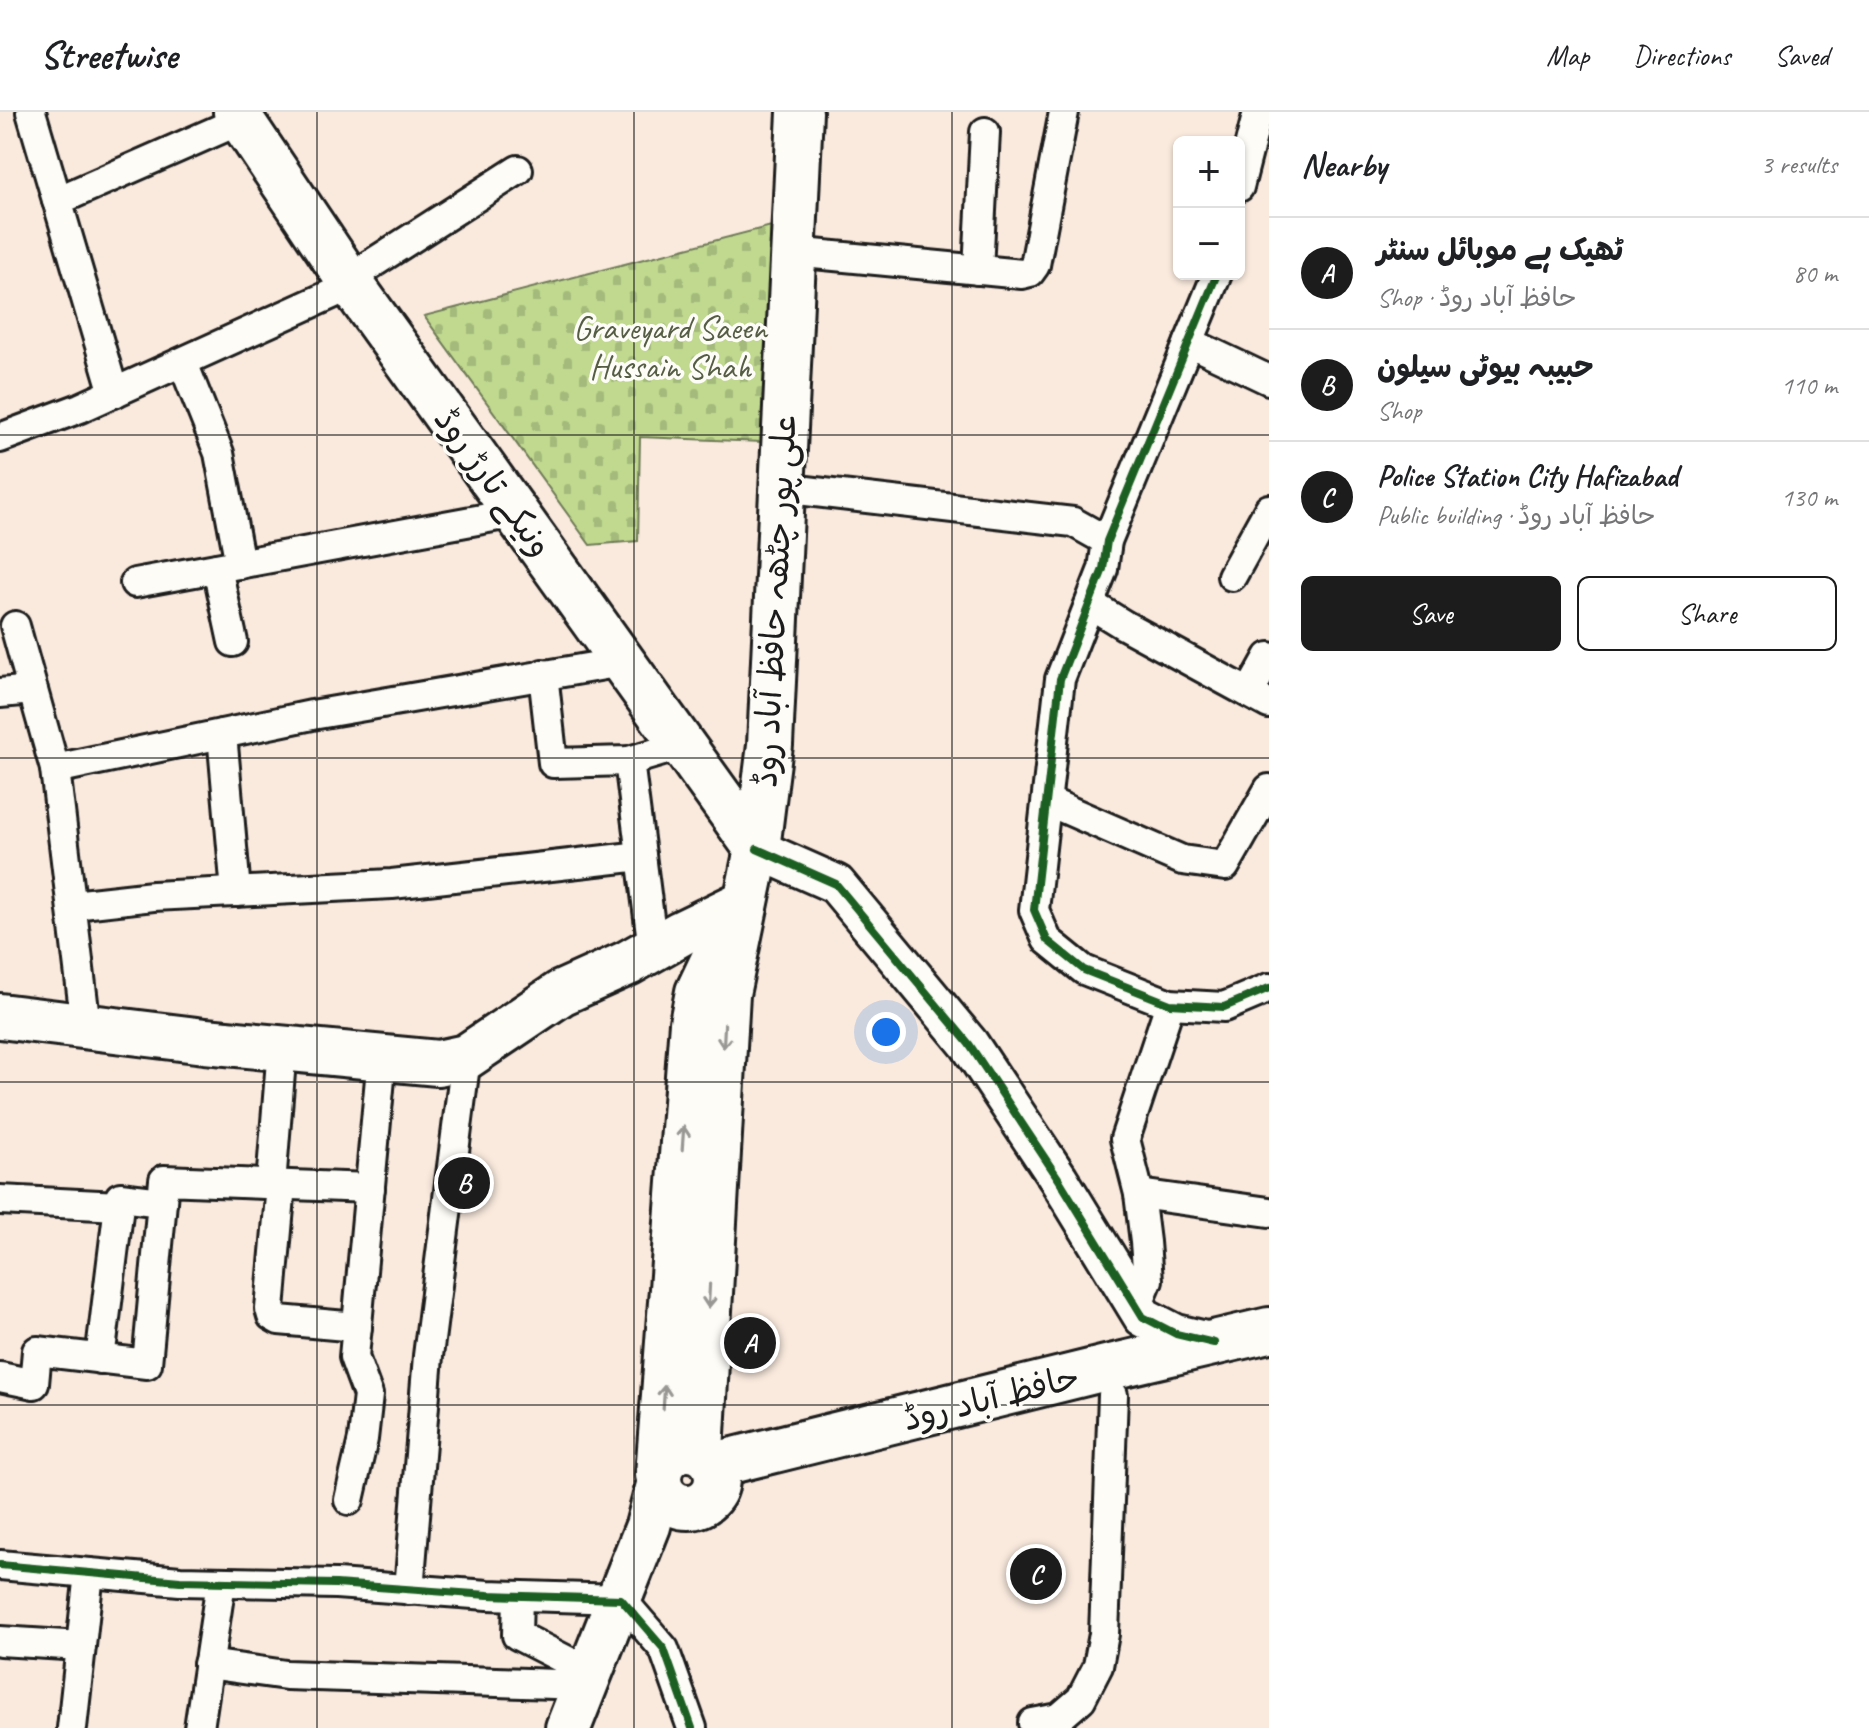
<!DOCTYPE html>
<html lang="en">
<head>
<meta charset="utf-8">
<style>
	body { margin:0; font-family:Caveat,"Playpen Sans Arabic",sans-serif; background:#f2f2f2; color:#202124 }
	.controls { position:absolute; right:24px; top:24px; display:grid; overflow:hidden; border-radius:12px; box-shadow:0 2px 6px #0004 }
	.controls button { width:72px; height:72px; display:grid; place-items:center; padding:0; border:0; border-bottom:2px solid #e0e0e0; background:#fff; color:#202124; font:40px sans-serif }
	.you { position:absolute; left:886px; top:920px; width:28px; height:28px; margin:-20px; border:6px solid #fff; border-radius:50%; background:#1a73e8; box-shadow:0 0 0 12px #1a73e833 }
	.badge { display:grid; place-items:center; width:52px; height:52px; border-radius:50%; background:#1c1c1c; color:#fff; font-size:26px; font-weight:700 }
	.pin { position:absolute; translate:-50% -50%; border:4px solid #fff; box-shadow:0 2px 8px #0006 }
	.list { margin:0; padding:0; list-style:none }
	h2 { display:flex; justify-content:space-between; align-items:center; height:104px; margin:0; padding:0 32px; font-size:34px }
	h2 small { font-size:26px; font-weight:400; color:#757577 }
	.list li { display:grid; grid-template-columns:52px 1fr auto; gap:24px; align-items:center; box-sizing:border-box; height:112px; padding:0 32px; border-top:2px solid #e0e0e0 }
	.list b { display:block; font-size:30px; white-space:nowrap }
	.list p { margin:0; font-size:26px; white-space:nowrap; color:#757577 }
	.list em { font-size:26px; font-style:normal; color:#757577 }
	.actions { display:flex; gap:16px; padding:24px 32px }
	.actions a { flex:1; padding:18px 0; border:2px solid #1c1c1c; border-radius:12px; text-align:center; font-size:28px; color:#1c1c1c }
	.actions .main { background:#1c1c1c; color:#fff }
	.map { position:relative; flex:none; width:1269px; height:1616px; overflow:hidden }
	header { display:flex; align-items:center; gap:48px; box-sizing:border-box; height:112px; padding:0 40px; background:#fff; border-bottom:2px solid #e0e0e0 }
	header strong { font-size:38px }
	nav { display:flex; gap:44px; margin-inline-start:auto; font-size:28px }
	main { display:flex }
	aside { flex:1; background:#fff }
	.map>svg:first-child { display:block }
	.cemetery { fill:url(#cemetery-stones); stroke:#6e7a56; stroke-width:2 }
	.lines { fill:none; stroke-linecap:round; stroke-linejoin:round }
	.street-casing { stroke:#1c1c1c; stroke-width:34 }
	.secondary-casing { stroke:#1c1c1c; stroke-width:44 }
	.primary-casing { stroke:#1c1c1c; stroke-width:50 }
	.street { stroke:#fdfcf7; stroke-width:28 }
	.secondary { stroke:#fdfcf7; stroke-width:38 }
	.primary { stroke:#fdfcf7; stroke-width:44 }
	.cycleway-casing { stroke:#fdfcf7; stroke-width:13 }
	.cycleway { stroke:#1b5e20; stroke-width:8 }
	.oneway { stroke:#989794 }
	.grid { fill:none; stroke:#1c1c1c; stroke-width:2; stroke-opacity:0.55 }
	.labels { text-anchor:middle; stroke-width:7; stroke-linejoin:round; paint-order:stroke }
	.park-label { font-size:34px; fill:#555e44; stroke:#fdfcf7 }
	.street-label { font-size:34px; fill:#1c1c1c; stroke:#fdfcf7 }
</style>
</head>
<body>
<header>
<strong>Streetwise</strong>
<nav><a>Map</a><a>Directions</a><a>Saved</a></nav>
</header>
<main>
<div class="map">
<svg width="1269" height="1616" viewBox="0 0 1269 1616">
	<defs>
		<pattern id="cemetery-stones" width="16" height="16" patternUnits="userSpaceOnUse" patternTransform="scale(2)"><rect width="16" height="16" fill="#c0d98f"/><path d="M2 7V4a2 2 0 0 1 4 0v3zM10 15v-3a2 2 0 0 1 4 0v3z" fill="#a4ba7b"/></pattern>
	</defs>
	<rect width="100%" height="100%" fill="#faeade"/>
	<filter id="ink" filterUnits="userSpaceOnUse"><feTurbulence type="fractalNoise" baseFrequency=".0125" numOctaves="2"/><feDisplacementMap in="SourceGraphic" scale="16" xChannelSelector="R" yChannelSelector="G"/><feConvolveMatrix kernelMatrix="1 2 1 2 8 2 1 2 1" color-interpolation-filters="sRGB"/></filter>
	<g filter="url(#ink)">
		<path class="cemetery" d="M 775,113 L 762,330 L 640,325 L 638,429 L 590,433 L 424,204 Z"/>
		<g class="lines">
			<defs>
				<g id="street">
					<path d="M 31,0 L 114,281"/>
					<path d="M 1239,75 L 1258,0"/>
					<path d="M 57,89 L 241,8"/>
					<path d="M 793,140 L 1022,162 L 1030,160 L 1035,153 L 1064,0"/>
					<path d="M 978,158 L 985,20"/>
					<path d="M 1217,162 L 1107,429 L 1103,457 L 1060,567 L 1034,798 L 1047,828 L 1084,858 L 1170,892 L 1224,895 L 1269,876"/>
					<path d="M 348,167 L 518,58"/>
					<path d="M 1189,230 L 1269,268"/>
					<path d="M 183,251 L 219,341 L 240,452"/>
					<path d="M 0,326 L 80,296 L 352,173"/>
					<path d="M 781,376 L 1073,410 L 1107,429"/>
					<path d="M 217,456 L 233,530"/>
					<path d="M 1232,464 L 1269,397"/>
					<path d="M 135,471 L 515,401"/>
					<path d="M 1090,492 L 1124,513 L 1269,592"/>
					<path d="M 15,514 L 55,657 L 86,915"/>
					<path d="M 543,562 L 553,651 L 629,649 L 683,633"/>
					<path d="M 0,581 L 33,578"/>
					<path d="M 1249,581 L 1269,545"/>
					<path d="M 222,622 L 236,780"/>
					<path d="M 629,649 L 653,837"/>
					<path d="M 55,657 L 312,603 L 622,550"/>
					<path d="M 1047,689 L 1182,748 L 1225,754 L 1269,677"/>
					<path d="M 73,793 L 153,784 L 392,772 L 641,744"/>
					<path d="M 271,1072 L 282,936"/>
					<path d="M 281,1073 L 270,1197 L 272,1204 L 279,1208 L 357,1215"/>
					<path d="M 1139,1082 L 1269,1100"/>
					<path d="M 0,1088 L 119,1094"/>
					<path d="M 1137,1194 L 1148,1168 L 1145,1130 L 1139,1082 L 1125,1027 L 1170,892"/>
					<path d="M 100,1247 L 120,1085 L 162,1090"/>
					<path d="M 0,1265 L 34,1272 L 37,1239 L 147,1252 L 164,1068 L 370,1076"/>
					<path d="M 349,1388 L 363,1327 L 368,1283 L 354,1245 L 382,945"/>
					<path d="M 0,1453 L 180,1469 L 336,1472 L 488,1483 L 621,1487 L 664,1537 L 692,1616"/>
					<path d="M 409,1478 L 428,1244 L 466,945"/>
					<path d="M 518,1484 L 517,1523 L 591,1561"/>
					<path d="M 0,1529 L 81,1534"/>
					<path d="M 208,1552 L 286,1563 L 585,1573"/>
					<path d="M 1033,1611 L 1059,1606 L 1081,1587 L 1098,1554 L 1104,1522 L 1113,1283"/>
					<path d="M 72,1616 L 89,1461"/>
					<path d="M 199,1616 L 221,1470"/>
				</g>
				<path id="secondary" d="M 757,737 L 836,772 L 969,932 L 1058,1066 L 1143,1205 L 1176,1222 L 1214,1231"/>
				<g id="primary">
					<path d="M 236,0 L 352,173 L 757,737"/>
					<path d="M 0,904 L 205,929 L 438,951 L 466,945 L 561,881 L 628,851 L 681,821 L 741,792"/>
					<circle cx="688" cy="1366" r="29"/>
					<path d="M 701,1339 L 727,882 L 757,737 L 770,633 L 800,0"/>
					<path d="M 714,1353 L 1106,1256 L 1269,1218"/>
					<path d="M 658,1363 L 692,911 L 698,880 L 717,840"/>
					<path d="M 568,1616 L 648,1414 L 659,1373"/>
				</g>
			</defs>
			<use href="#street" class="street-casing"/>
			<use href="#secondary" class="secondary-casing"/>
			<use href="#primary" class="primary-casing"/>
			<use href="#street" class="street"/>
			<use href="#secondary" class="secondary"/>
			<use href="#primary" class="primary"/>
			<defs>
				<g id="cycleway">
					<path d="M 1217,162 L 1107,429 L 1103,457 L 1060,567 L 1034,798 L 1047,828 L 1084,858 L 1170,892 L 1224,895 L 1269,876"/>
					<path d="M 757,737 L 836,772 L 969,932 L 1058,1066 L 1143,1205 L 1176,1222 L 1214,1231"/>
					<path d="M 0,1453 L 180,1469 L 336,1472 L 488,1483 L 621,1487 L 664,1537 L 692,1616"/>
				</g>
			</defs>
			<use href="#cycleway" class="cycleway-casing"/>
			<use href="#cycleway" class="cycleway"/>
		</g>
		<defs><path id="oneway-shaft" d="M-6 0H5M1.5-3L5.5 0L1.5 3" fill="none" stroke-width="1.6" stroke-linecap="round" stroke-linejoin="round" transform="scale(2)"/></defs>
		<g class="oneway">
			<use href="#oneway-shaft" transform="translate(724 924) rotate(93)"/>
			<use href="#oneway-shaft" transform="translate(683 1026) rotate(-86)"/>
			<use href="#oneway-shaft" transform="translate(709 1184) rotate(93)"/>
			<use href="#oneway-shaft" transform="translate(664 1285) rotate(-86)"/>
		</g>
	</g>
	<path class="grid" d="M 317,0 L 317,1616M 634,0 L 634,1616M 952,0 L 952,1616M 0,323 L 1269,323M 0,646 L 1269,646M 0,970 L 1269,970M 0,1293 L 1269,1293"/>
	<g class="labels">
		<g class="park-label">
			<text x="670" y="227">Graveyard Saeen<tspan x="670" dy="39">Hussain Shah</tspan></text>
		</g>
		<g class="street-label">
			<text transform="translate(494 370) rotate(54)" y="12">ونیکے تارڑ روڈ</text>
			<text transform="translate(774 489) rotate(-87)" y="12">علی پور چٹھہ حافظ آباد روڈ</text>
			<text transform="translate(991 1285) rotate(-14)" y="12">حافظ آباد روڈ</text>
		</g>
	</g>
</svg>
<div class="controls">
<button>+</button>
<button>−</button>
</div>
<div class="you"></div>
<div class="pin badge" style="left:750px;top:1231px">A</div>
<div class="pin badge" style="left:464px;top:1071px">B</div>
<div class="pin badge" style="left:1036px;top:1462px">C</div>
</div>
<aside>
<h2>Nearby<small>3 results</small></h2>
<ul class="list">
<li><span class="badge">A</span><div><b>ٹھیک ہے موبائل سنٹر</b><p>Shop · حافظ آباد روڈ</p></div><em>80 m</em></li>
<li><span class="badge">B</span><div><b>حبیبہ بیوٹی سیلون</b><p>Shop</p></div><em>110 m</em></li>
<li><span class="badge">C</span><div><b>Police Station City Hafizabad</b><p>Public building · حافظ آباد روڈ</p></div><em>130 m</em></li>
</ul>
<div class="actions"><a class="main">Save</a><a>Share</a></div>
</aside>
</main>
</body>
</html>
